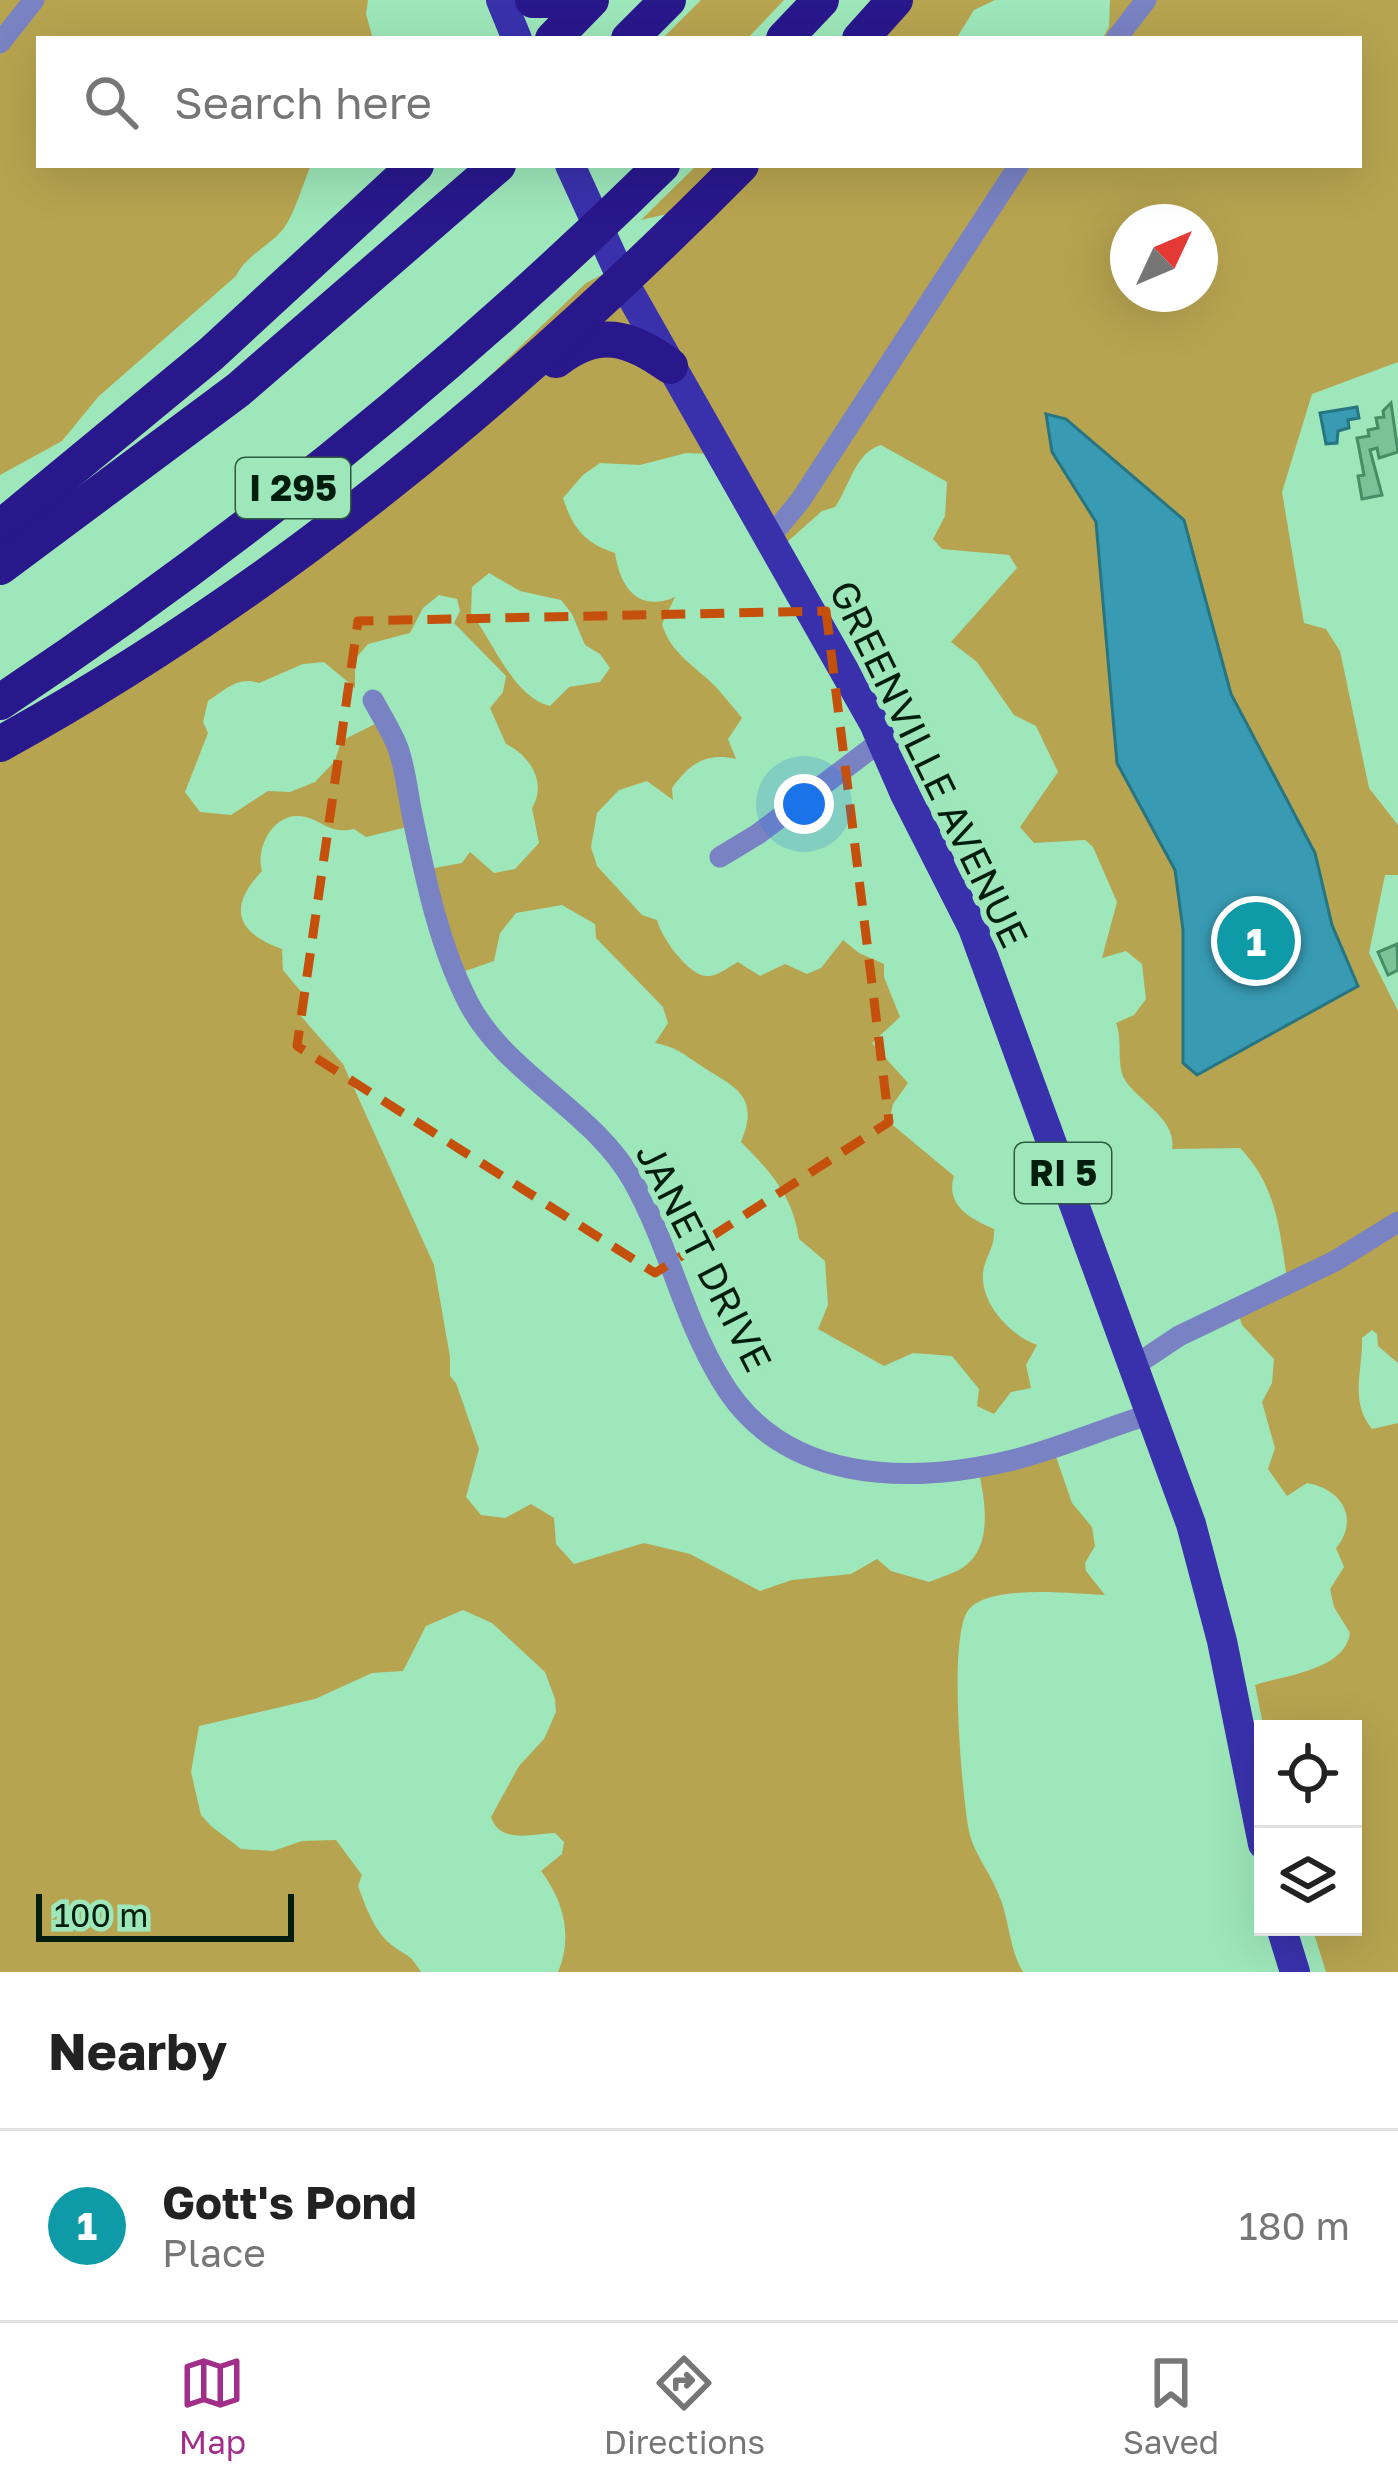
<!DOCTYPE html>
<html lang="en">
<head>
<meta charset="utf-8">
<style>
	body { margin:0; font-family:"Golos Text",sans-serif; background:#f6f6f6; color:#222 }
	.controls { position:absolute; right:36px; bottom:36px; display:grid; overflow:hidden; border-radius:0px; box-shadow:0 12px 48px #0002 }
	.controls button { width:108px; height:108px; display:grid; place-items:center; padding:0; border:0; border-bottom:3px solid #e0e0e0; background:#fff; color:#222; font:60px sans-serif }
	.compass { position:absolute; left:1110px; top:204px; width:108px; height:108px; border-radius:50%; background:#fff; box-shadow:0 12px 48px #0002; rotate:46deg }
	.scale { position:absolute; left:36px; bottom:30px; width:258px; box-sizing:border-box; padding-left:12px; border:6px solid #001d0d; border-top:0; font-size:33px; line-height:42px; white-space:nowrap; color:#001d0d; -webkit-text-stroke:9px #9de7ba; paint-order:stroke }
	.you { position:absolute; left:804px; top:804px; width:42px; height:42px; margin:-30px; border:9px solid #fff; border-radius:50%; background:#1a73e8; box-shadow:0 0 0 18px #1a73e833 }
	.badge { display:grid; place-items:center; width:78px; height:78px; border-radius:50%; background:#a12f8a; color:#fff; font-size:39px; font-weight:700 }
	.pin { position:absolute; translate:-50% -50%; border:6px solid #fff; box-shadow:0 3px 12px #0006 }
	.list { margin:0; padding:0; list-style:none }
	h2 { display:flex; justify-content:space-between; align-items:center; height:156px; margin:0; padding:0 48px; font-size:51px }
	h2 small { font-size:39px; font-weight:400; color:#767676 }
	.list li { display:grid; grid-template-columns:78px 1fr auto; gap:36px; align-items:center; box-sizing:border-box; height:192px; padding:0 48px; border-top:3px solid #e0e0e0 }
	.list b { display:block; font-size:45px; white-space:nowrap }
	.list p { margin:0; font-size:39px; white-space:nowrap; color:#767676 }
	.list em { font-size:39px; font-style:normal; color:#767676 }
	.icon { flex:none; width:66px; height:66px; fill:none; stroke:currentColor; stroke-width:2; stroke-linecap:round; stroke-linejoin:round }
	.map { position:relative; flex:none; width:1398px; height:1972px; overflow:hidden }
	.search { position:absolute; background:#fff; box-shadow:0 12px 48px #0002; left:36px; right:36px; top:36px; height:132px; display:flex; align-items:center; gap:30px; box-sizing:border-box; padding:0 42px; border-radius:0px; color:#767676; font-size:45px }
	.sheet { height:348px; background:#fff }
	nav { display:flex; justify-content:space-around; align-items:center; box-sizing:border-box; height:168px; border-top:3px solid #e0e0e0; background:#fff; font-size:33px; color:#767676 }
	nav a { display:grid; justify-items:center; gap:6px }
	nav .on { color:#a12f8a }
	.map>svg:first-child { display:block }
	.green { fill:#b7a450; fill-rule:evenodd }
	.water { fill:#389bb3; stroke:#277581; stroke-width:3 }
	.building { fill:#7ac398; stroke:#468e66; stroke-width:3 }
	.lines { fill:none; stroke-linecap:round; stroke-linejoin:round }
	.minor { stroke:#7982c3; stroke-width:21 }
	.primary { stroke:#3931ac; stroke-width:30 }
	.motorway { stroke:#29178c; stroke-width:36 }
	.marked { fill:none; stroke:#c5500c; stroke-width:9; stroke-dasharray:24 15; stroke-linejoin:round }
	.labels { text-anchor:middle; stroke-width:12; stroke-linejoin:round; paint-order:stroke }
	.shield { fill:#9de7ba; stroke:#2f5a41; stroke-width:3 }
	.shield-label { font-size:36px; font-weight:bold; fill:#001d0d }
	.street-label { font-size:39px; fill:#001d0d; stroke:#9de7ba }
</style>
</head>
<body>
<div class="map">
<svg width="1398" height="1972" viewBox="0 0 1398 1972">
	<rect width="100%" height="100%" fill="#9de7ba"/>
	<g class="green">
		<path d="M 0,0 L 368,0 L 366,14 L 373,39 L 39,39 L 39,165 L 311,165 C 302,185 296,211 284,228 C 269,247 247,254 236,276 L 98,397 L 62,441 L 0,475 Z"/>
		<path d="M 701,0 L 784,0 L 747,39 L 662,39 Z"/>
		<path d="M 890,0 L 995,0 L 974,10 L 956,39 L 856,39 Z"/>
		<path d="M 1110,0 L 1398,0 L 1398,362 L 1312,394 L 1282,492 L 1304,623 L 1326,629 L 1340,651 L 1369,788 L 1398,825 L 1398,875 L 1385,875 L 1369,953 L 1398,1011 L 1398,1363 L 1378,1346 L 1377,1334 L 1372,1330 L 1362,1338 C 1363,1371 1349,1401 1372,1429 L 1398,1423 L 1398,1972 L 1326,1972 L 1312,1927 L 1353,1927 L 1353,1729 L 1264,1729 L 1255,1685 C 1286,1675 1345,1670 1350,1633 L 1334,1607 L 1330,1589 L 1344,1567 L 1336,1548 C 1360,1519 1342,1489 1307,1483 L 1287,1496 L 1268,1469 L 1275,1448 L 1262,1402 L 1272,1383 L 1274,1359 L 1242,1325 L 1237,1309 L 1283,1282 L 1286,1272 C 1279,1225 1275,1184 1240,1148 L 1172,1149 C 1177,1119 1138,1101 1125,1080 C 1116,1066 1123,1040 1116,1023 L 1134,1015 L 1146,999 L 1142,964 L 1126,951 L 1102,958 L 1117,902 L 1093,847 L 1085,840 L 1034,843 L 1020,827 L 1058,772 L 1036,726 L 1014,715 L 977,662 L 951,642 L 1017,568 L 1009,555 L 942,549 L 933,539 L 945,516 L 947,482 L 881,445 C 855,452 849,488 835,507 L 822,511 L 786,543 L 712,454 L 686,453 L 640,465 L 600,463 L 583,475 L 563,498 C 573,529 585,543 615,553 C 620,587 638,613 675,597 L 662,624 C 670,653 695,666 715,686 C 724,696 733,707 742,718 L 728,739 L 736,759 C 706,752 689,764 672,788 L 673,800 L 647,781 L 619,790 L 597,813 L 591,847 L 597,866 L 642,915 L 657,920 C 661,937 690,979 710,976 C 719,975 730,966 738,962 L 760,976 L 785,964 L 807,974 L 821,968 L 843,940 L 859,953 L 884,964 L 884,977 L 900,1017 L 872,1043 L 908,1083 L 893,1104 L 889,1122 L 954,1176 C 945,1205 970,1219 994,1229 C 995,1246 988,1252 984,1267 C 976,1299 1009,1335 1037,1345 L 1026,1365 L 1031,1388 L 1011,1392 L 994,1414 L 977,1406 L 979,1389 L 952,1356 L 913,1353 L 884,1366 L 818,1329 L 828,1305 L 825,1261 L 799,1239 C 793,1196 771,1172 741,1142 C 762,1092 730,1086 697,1063 C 681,1052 675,1047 655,1043 L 668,1023 L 663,1007 L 596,938 L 595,924 L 562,905 L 516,913 L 500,933 L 494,961 L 451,976 L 423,870 L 462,863 L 470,852 L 494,873 L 515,869 L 539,843 L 532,808 C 547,784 531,756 506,744 L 490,708 L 503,692 L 506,676 L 454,623 L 460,611 L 457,599 L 439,595 L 423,608 L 410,633 L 368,644 L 355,659 L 355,688 L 324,662 L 303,664 L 259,683 C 238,676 225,690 208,701 L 203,722 L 208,733 L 185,792 L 200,812 L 231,815 L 268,791 L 290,792 L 315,782 L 335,761 L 341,741 L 377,723 L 390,747 L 407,827 L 366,837 L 354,829 C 327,835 322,818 299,816 C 272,814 255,850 262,871 C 229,906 234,932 282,949 L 283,970 L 302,993 L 299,1014 L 343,1064 L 434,1265 L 450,1357 L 450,1376 L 456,1383 L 479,1449 L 466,1497 L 481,1515 L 505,1518 L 531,1504 L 554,1518 L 556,1544 L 574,1564 L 644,1543 L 690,1554 L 760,1591 L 792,1580 L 851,1574 L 877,1559 L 891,1571 L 929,1582 C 941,1577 956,1573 965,1566 C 993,1545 985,1501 979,1473 L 1054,1451 L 1072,1503 L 1092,1527 L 1095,1546 L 1085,1563 L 1086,1571 L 1105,1595 C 1072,1594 995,1584 970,1608 C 947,1630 962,1790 968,1826 C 972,1852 989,1870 998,1893 C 1010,1919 1008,1947 1023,1972 L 558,1972 C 573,1937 564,1901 541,1871 L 562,1854 L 564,1842 L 555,1833 C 531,1834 500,1844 491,1817 L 519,1766 L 544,1739 L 556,1712 L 555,1699 L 545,1672 L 492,1623 L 463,1610 L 426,1626 L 403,1671 L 372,1673 L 315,1699 L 199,1726 L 191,1772 L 201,1815 L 211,1826 L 241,1849 L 273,1851 L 302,1841 L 336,1840 L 362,1875 L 358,1886 C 366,1907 374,1932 393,1946 C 408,1957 410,1954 421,1972 L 0,1972 L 0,756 L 427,437 L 586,283 L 625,263 L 727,165 L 1359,165 L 1359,39 L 1102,39 L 1109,27 ZM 1128,222 L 1200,222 L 1200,294 L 1128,294 ZM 489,573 L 520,591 L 561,600 L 572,614 L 585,645 L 600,654 L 610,668 L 600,682 L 569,687 L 550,706 C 513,697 493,641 471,613 L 472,587 Z"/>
		<path d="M 697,165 L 719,165 L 671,213 L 641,220 Z"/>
	</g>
	<g class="water">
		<path d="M 1357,407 L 1359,418 L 1348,420 L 1349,428 L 1338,431 L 1337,443 L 1326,444 L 1320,413 Z"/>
		<path d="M 1046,414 L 1066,419 L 1184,520 L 1231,694 L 1315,853 L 1332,925 L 1358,986 L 1197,1075 L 1183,1063 L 1183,930 L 1175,870 L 1117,763 L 1096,522 L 1052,452 Z"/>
	</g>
	<g class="building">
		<path d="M 1391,403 L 1398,452 L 1379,458 L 1377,448 L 1370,450 L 1382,495 L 1362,499 L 1358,476 L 1364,475 L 1357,438 L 1369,436 L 1368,430 L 1378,428 L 1376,418 L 1384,417 L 1383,411 Z"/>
		<path d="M 1397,944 L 1398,970 L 1388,975 L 1378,952 Z"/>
	</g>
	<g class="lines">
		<g class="minor">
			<path d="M 1116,39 L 1146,0"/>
			<path d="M 0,43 L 34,0"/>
			<path d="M 770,537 L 800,501 L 1019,165"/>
			<path d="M 373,700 C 381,715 392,732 398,748 C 406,771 408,796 413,819 C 426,881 439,945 468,1002 C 506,1075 592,1109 633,1181 C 669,1245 683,1318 721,1380 C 782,1484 909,1485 1013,1460 C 1060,1448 1105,1428 1151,1414"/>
			<path d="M 720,857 L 758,834 L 881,741"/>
			<path d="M 1134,1366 L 1179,1336 L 1335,1261 L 1398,1222"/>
		</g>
		<g class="primary">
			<path d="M 501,0 L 517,39"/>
			<path d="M 570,165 L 624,283 L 874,723 L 905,794 L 973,928 L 1191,1524 L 1222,1641 L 1263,1844"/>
			<path d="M 1281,1927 L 1295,1972"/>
		</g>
		<g class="motorway">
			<path d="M 533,0 L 567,0"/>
			<path d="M 553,39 L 591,0"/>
			<path d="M 629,39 L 668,0"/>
			<path d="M 784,39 L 821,0"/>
			<path d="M 860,39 L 895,0"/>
			<path d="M 556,360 C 598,327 630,337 670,366"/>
			<path d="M 0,528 L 211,354 L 416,165"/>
			<path d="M 0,567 L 238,390 L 498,165"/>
			<path d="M 0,702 C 237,545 459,364 662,165"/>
			<path d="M 0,744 C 278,591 518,390 741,165"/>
		</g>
	</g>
	<path class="marked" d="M 826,611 L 889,1122 L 655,1273 L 297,1046 L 358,621 Z"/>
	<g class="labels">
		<g class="shield">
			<rect x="236" y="458" width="114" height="60" rx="9"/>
			<rect x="1015" y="1143" width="96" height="60" rx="9"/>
		</g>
		<g class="shield-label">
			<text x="293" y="501">I 295</text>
			<text x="1063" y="1186">RI 5</text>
		</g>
		<g class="street-label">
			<text transform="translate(929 764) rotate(64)" y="14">GREENVILLE AVENUE</text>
			<text transform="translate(704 1257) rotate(63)" y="14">JANET DRIVE</text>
		</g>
	</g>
</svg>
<div class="controls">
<button><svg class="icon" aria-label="locate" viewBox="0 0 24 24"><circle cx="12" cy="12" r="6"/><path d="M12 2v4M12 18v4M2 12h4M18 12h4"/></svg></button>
<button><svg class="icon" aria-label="layers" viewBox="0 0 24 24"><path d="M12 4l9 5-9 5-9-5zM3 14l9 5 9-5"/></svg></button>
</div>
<svg class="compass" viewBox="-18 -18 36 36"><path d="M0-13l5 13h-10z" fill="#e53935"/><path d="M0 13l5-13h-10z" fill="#767676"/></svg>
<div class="scale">100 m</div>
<div class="you"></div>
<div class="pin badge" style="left:1256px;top:941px;background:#0f9aa8">1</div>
<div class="search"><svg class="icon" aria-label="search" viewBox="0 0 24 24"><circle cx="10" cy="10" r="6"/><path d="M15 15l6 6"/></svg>Search here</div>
</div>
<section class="sheet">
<h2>Nearby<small></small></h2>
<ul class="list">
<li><span class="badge" style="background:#0f9aa8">1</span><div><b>Gott's Pond</b><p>Place</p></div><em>180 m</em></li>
</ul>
</section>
<nav>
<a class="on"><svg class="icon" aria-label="map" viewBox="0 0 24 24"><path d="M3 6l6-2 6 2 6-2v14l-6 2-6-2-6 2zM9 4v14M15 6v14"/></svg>Map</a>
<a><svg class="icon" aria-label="directions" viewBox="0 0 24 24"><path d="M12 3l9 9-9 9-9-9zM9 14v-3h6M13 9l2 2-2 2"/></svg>Directions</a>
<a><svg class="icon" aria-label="saved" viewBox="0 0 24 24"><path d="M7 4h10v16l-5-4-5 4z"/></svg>Saved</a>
</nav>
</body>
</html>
